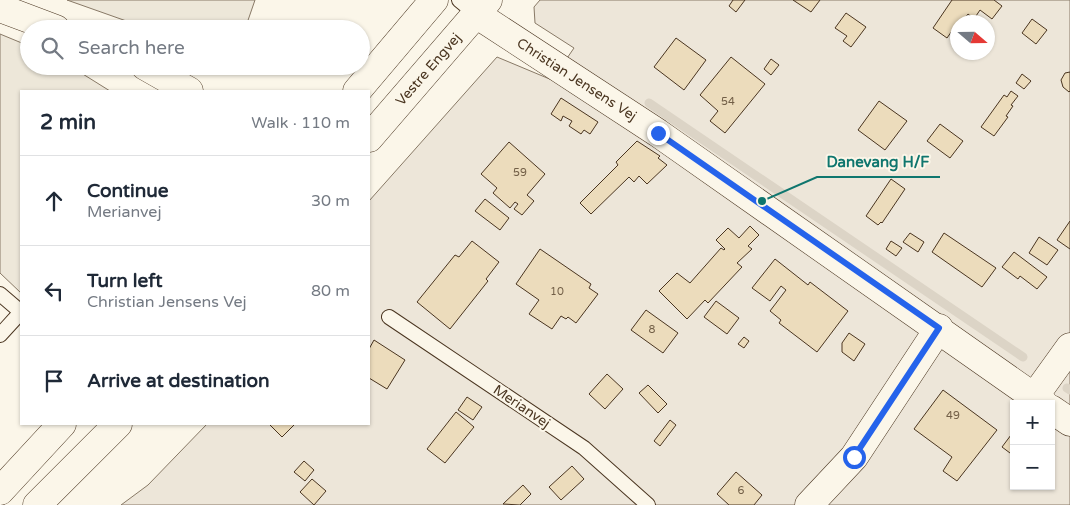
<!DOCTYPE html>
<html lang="en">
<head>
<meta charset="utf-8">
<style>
	body { margin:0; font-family:"Varela Round",sans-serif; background:#f6f6f7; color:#1f2937 }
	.controls { position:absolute; right:15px; bottom:15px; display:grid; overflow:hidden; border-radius:0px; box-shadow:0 1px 4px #0004 }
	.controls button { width:45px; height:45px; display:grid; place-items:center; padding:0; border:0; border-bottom:1px solid #e0e1e3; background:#fff; color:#1f2937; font:25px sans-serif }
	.compass { position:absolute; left:950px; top:15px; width:45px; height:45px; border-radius:50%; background:#fff; box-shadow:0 1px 4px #0004; rotate:110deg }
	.stop { position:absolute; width:15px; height:15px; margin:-11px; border:4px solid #2563eb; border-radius:50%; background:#fff }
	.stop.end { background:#2563eb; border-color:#fff; box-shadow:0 1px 5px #0008 }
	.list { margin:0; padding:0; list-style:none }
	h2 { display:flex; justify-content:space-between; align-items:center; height:65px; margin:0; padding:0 20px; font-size:21px }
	h2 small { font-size:16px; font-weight:400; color:#747a83 }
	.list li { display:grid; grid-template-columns:32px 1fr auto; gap:15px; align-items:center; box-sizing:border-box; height:90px; padding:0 20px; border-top:1px solid #e0e1e3 }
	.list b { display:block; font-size:19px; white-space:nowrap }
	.list p { margin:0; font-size:16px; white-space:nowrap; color:#747a83 }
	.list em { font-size:16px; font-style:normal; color:#747a83 }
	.icon { flex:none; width:28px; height:28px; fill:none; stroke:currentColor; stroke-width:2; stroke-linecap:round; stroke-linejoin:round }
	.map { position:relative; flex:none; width:1070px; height:505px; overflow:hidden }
	.search { position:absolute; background:#fff; box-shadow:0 1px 4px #0004; left:20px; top:20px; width:350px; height:55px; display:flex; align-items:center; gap:12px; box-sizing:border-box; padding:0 18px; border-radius:28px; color:#747a83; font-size:19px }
	.panel { position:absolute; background:#fff; box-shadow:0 1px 4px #0004; left:20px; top:90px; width:350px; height:335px; border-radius:0px }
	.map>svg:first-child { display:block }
	.green { fill:#ede6d9; stroke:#887966; fill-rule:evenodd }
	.parking { fill:#ede7d9; stroke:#887966 }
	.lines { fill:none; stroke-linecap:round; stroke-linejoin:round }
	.stream { stroke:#dcd4c6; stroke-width:9 }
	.building { fill:#ecdcbc; stroke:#4a3520 }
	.lane-casing { stroke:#4a3520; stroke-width:16 }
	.street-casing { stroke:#4a3520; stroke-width:29 }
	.secondary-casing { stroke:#4a3520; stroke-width:29 }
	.lane { stroke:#fbf6e9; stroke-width:14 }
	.street { stroke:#fbf6e9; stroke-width:28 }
	.secondary { stroke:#fbf6e9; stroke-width:28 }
	.route { stroke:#2563eb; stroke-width:6 }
	.labels { text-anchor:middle; stroke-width:4; stroke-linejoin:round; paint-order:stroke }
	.number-label { font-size:11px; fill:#725f47 }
	.street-label { font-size:14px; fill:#4a3520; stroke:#fbf6e9 }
	.leader { fill:none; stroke:#0f766e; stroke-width:2 }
	.callout-dot { fill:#0f766e; stroke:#fbf6e9; stroke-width:2 }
	.callout-label { font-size:15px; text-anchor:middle; font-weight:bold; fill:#0f766e; stroke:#fbf6e9; stroke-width:4; stroke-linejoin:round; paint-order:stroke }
</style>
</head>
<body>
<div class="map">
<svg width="1070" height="505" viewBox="0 0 1070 505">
	<rect width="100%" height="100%" fill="#fbf6e9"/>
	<path class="green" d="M 540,0 L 1070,0 L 1070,505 L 121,505 L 148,485 L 207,424 L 369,424 L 369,201 L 497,57 L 552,80 L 574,48 L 535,23 L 534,7 ZM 958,22 L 988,22 L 988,52 L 958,52 ZM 1014,404 L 1051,404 L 1051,486 L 1014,486 Z"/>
	<g class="parking">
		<path d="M 67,0 L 255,0 L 245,29 L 149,29 Z"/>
		<path d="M 0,34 L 29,46 L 29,66 L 70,66 L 110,91 L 21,91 L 21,293 L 0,273 Z"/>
	</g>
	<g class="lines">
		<g class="stream">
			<path d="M 649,103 L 1023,357"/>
			<path d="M 1067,388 L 1070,390"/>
		</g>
	</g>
	<g class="building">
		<path d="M 733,0 L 745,0 L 736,12 L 729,6 Z"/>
		<path d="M 793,0 L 820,0 L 811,12 Z"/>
		<path d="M 952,0 L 994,0 L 1002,6 L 992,19 L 980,10 L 974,19 L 968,14 L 962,22 L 958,22 L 958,28 L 956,30 L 954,28 L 947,38 L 933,28 Z"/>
		<path d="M 846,13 L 866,27 L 851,47 L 843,41 L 847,36 L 835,28 Z"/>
		<path d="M 1032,19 L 1047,30 L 1036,44 L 1022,33 Z"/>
		<path d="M 676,38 L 706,60 L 684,90 L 654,67 Z"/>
		<path d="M 731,57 L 765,84 L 725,133 L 710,121 L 718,111 L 700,95 Z"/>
		<path d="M 771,59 L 779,65 L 771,75 L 764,69 Z"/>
		<path d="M 1070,72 L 1070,91 L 1069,92 L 1063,87 L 1061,80 L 1065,73 Z"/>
		<path d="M 1022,74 L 1031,81 L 1024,89 L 1016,83 Z"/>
		<path d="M 1011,91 L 1018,96 L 1011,105 L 1013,106 L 1006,116 L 1008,117 L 994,136 L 981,127 L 1004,95 L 1007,97 Z"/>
		<path d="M 561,98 L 598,122 L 590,134 L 584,130 L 581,134 L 569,126 L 572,121 L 563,116 L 561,121 L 551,114 Z"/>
		<path d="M 879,101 L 907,121 L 885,150 L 858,130 Z"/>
		<path d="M 940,124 L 963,141 L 950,158 L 927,141 Z"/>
		<path d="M 637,141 L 660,156 L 658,158 L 667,165 L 647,184 L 639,176 L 634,182 L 629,177 L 591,214 L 580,203 L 618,165 L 616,162 Z"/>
		<path d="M 509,142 L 545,174 L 527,195 L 534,201 L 522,215 L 514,209 L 518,204 L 515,202 L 510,208 L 493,193 L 497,188 L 481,174 Z"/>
		<path d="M 891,179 L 905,189 L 882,223 L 881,222 L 878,225 L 866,216 Z"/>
		<path d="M 485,199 L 509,218 L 500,230 L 475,211 Z"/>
		<path d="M 1070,221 L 1070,249 L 1057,240 Z"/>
		<path d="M 750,226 L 759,235 L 748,246 L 752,249 L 737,263 L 742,267 L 708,303 L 705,300 L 687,319 L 659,291 L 677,273 L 690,283 L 721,248 L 724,250 L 725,249 L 716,240 L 728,228 L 739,238 Z"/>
		<path d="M 910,233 L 924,242 L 918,252 L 903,242 Z"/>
		<path d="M 944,233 L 996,268 L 982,287 L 932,252 Z"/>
		<path d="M 1039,237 L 1058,250 L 1047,265 L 1029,253 Z"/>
		<path d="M 472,241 L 499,262 L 486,279 L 488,281 L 450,329 L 417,302 L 455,255 L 459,257 Z"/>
		<path d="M 891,241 L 902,248 L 896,256 L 886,249 Z"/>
		<path d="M 540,249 L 591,284 L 589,288 L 598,294 L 576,323 L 568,317 L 566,319 L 561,316 L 552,329 L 529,314 L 539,300 L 516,284 Z"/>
		<path d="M 1014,252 L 1047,277 L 1037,289 L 1020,276 L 1018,279 L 1002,267 Z"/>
		<path d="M 775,259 L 808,285 L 810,282 L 848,311 L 817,352 L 779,323 L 781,320 L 770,311 L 786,290 L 781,286 L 770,301 L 752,288 Z"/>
		<path d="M 716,301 L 739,318 L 727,334 L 704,317 Z"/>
		<path d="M 646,310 L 678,333 L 663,353 L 631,330 Z"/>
		<path d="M 849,333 L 865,344 L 854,361 L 842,352 L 842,343 Z"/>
		<path d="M 744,337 L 749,341 L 744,348 L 738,344 Z"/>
		<path d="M 374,340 L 405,360 L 387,389 L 369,378 L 369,349 Z"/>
		<path d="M 607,374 L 623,389 L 605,409 L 589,394 Z"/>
		<path d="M 648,385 L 667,404 L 658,413 L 639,393 Z"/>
		<path d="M 943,390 L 997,430 L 957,481 L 943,471 L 952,457 L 914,429 Z"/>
		<path d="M 467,397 L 482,407 L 473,420 L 458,410 Z"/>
		<path d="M 456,412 L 474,427 L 445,463 L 427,449 Z"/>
		<path d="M 670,420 L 676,425 L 660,446 L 654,441 Z"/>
		<path d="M 269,424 L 295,424 L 282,437 Z"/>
		<path d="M 1014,431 L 1014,456 L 1002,447 Z"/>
		<path d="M 304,461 L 314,470 L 305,481 L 294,472 Z"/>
		<path d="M 572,466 L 584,479 L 561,500 L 549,487 Z"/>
		<path d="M 736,472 L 762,495 L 754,505 L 729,505 L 717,494 Z"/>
		<path d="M 312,479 L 326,491 L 314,505 L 300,492 Z"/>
		<path d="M 523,485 L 531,494 L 520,505 L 503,504 Z"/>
	</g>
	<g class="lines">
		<defs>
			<g id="lane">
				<path d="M 459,0 L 476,14"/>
				<path d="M 0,294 L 21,312 L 0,335"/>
				<path d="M 389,317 L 584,448 L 648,505"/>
			</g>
			<g id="street">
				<path d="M 0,8 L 56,29"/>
				<path d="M 476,14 L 658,133 L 1044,404"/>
				<path d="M 145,66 L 189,91"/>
				<path d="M 1034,397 L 1070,347"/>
				<path d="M 1051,409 L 1070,422"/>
				<path d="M 809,505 L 854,457 L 939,328"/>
			</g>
			<g id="secondary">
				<path d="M 357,91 L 434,0"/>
				<path d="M 369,138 L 488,0"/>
				<path d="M 0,491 L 62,424"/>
				<path d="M 37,505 L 118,424"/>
			</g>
		</defs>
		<use href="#lane" class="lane-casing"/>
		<use href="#street" class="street-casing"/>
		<use href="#secondary" class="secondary-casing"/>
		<use href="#lane" class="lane"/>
		<use href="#street" class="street"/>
		<use href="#secondary" class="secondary"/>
	</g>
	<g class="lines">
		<path class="route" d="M 658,133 L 939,328 L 854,457"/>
	</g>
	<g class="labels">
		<g class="number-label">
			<text x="728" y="105">54</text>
			<text x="520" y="176">59</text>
			<text x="557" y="295">10</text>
			<text x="652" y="333">8</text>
			<text x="953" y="419">49</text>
			<text x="741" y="494">6</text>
		</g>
		<g class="street-label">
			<text transform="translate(428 69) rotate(-49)" y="5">Vestre Engvej</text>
			<text transform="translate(577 79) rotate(33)" y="5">Christian Jensens Vej</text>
			<text transform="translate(522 406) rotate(34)" y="5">Merianvej</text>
		</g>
	</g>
	<path class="leader" d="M762 201L817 177H940"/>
	<circle class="callout-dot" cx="762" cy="201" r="5"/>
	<g class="callout-label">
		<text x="878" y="167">Danevang H/F</text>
	</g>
</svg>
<div class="controls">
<button>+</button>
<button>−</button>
</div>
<svg class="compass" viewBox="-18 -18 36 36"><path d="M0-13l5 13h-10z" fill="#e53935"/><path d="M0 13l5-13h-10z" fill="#747a83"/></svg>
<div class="stop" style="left:854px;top:457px"></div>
<div class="stop end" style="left:658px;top:133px"></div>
<div class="search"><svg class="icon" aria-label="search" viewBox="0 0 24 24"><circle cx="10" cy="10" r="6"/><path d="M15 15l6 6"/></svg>Search here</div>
<section class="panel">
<h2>2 min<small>Walk · 110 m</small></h2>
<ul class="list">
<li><svg class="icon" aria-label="ahead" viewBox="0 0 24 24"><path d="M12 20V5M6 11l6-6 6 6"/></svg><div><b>Continue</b><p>Merianvej</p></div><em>30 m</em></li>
<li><svg class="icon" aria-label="left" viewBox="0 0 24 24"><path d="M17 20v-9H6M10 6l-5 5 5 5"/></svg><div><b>Turn left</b><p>Christian Jensens Vej</p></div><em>80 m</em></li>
<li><svg class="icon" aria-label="arrive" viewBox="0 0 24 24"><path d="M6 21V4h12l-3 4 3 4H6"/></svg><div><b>Arrive at destination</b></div></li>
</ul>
</section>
</div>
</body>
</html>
